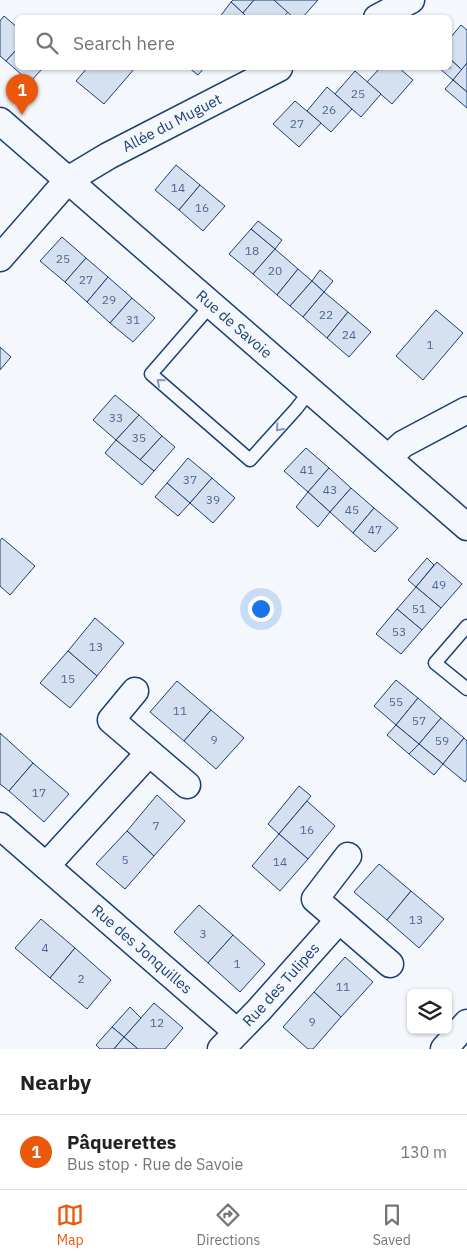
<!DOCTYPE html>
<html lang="en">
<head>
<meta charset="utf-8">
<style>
	body { margin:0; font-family:"IBM Plex Sans",sans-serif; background:#f6f6f6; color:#222 }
	.controls { position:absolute; right:15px; bottom:15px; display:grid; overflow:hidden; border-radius:8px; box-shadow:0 1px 4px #0004 }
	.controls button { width:45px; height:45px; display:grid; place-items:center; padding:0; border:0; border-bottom:1px solid #e0e0e0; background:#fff; color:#222; font:25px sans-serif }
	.you { position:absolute; left:260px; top:608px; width:18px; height:18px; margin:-12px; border:4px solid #fff; border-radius:50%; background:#1a73e8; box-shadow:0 0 0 8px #1a73e833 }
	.badge { display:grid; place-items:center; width:32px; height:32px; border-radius:50%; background:#ea580c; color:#fff; font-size:16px; font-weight:700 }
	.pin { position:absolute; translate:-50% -41px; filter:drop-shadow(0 1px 2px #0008) }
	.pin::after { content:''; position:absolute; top:26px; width:18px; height:15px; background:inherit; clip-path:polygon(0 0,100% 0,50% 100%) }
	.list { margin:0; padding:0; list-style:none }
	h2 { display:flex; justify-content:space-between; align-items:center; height:65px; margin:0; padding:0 20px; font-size:21px }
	h2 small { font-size:16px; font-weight:400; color:#767676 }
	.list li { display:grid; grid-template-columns:32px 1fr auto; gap:15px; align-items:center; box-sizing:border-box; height:75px; padding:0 20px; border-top:1px solid #e0e0e0 }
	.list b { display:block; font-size:19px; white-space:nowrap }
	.list p { margin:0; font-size:16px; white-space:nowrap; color:#767676 }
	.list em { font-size:16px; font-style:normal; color:#767676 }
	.icon { flex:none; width:28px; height:28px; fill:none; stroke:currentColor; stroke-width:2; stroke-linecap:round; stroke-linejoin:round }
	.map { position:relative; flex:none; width:467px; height:1049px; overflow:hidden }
	.search { position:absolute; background:#fff; box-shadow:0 1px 4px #0004; left:15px; right:15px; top:15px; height:55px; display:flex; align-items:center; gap:12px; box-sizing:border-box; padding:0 18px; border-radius:8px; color:#767676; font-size:19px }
	.sheet { height:140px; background:#fff }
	nav { display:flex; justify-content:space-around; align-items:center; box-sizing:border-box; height:70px; border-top:1px solid #e0e0e0; background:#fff; font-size:14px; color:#767676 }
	nav a { display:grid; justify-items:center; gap:2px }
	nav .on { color:#ea580c }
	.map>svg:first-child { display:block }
	.building { fill:#d5e0f0; stroke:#1d3f73 }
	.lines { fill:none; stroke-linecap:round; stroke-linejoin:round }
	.lane-casing { stroke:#1d3f73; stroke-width:15 }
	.street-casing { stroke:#1d3f73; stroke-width:29 }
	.lane { stroke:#f4f7fb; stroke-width:12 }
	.street { stroke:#f4f7fb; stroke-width:26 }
	.oneway { stroke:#889bb7 }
	.labels { text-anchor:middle; stroke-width:4; stroke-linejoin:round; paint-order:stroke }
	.number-label { font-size:12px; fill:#4b6792 }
	.street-label { font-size:15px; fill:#1d3f73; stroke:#f4f7fb }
</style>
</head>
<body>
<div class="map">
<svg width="467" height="1049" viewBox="0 0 467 1049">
	<rect width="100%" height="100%" fill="#f4f7fb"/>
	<g class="building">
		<path d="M 233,0 L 254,0 L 243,13 L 231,2 Z"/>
		<path d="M 254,0 L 274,0 L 288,12 L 283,18 L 248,18 L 243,13 Z"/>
		<path d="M 274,0 L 318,0 L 302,18 L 294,18 Z"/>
		<path d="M 231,2 L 243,13 L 248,18 L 219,18 Z"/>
		<path d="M 4,16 L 18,28 L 18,48 L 6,61 L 0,56 L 0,21 Z"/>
		<path d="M 461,25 L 467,30 L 467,63 L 462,70 L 450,59 L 450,38 Z"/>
		<path d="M 18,48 L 18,68 L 43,68 L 30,82 L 6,61 Z"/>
		<path d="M 450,59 L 462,70 L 453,80 L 439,68 L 450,68 Z"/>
		<path d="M 467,63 L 467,92 L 453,80 Z"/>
		<path d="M 87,68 L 135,68 L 104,104 L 76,81 Z"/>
		<path d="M 189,68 L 204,68 L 198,75 Z"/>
		<path d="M 380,68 L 399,68 L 413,80 L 392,104 L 367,82 Z"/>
		<path d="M 355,71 L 381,94 L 361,117 L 335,94 Z"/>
		<path d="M 453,80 L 467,92 L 467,108 L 445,89 Z"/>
		<path d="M 327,87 L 352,109 L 331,132 L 307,111 Z"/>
		<path d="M 295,101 L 321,123 L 299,147 L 273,124 Z"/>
		<path d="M 176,165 L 200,185 L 179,210 L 155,190 Z"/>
		<path d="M 200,185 L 225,206 L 203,231 L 179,210 Z"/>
		<path d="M 258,221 L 282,240 L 275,249 L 251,229 Z"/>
		<path d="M 251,229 L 275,249 L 253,274 L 229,254 Z"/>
		<path d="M 62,237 L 86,258 L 65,282 L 40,261 Z"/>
		<path d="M 275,249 L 298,269 L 277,295 L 253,274 Z"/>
		<path d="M 86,258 L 108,277 L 87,302 L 65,282 Z"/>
		<path d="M 298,269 L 312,281 L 290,306 L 277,295 Z"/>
		<path d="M 320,270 L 333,281 L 324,292 L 312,281 Z"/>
		<path d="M 108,277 L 132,298 L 110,323 L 87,302 Z"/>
		<path d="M 312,281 L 324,292 L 303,317 L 290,306 Z"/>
		<path d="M 324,292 L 348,312 L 327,338 L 303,317 Z"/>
		<path d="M 132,298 L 155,318 L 133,342 L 110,323 Z"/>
		<path d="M 436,310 L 463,333 L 423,380 L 396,356 Z"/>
		<path d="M 348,312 L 371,332 L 349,357 L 327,338 Z"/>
		<path d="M 0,347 L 11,357 L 0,370 Z"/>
		<path d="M 115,395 L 139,415 L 116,440 L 93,420 Z"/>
		<path d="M 139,415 L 162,436 L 140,460 L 116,440 Z"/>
		<path d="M 162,436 L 175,447 L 154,471 L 140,460 Z"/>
		<path d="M 116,440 L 154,471 L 142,485 L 105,453 Z"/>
		<path d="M 306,448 L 329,468 L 308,492 L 284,471 Z"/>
		<path d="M 188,458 L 212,478 L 190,503 L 167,483 Z"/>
		<path d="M 329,468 L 351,488 L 330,512 L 308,492 Z"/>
		<path d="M 212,478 L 235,498 L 213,523 L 190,503 Z"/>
		<path d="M 167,483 L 190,503 L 178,516 L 155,497 Z"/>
		<path d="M 351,488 L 374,508 L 353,533 L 330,512 Z"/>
		<path d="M 308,492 L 330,512 L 318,527 L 296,507 Z"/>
		<path d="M 374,508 L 398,528 L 375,552 L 353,533 Z"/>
		<path d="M 2,538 L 35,566 L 10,595 L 0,586 L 0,541 Z"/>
		<path d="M 427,558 L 434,565 L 416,587 L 408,580 Z"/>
		<path d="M 437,562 L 462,584 L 441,608 L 416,587 Z"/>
		<path d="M 416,587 L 441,608 L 422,630 L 397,609 Z"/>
		<path d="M 397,609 L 422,630 L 401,654 L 376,634 Z"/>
		<path d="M 95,618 L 124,643 L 97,676 L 68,651 Z"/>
		<path d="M 68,651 L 97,676 L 70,708 L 40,683 Z"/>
		<path d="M 396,680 L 418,698 L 396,725 L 374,706 Z"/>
		<path d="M 177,681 L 211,710 L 184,741 L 150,712 Z"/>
		<path d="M 418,698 L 441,718 L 419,744 L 396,725 Z"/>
		<path d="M 211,710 L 244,738 L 216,769 L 184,741 Z"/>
		<path d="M 441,718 L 464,738 L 443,764 L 419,744 Z"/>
		<path d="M 396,725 L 419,744 L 409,754 L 387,735 Z"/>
		<path d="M 0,733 L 33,763 L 9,791 L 0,784 Z"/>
		<path d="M 464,738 L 467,741 L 467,779 L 465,782 L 443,764 Z"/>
		<path d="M 419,744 L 443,764 L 434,775 L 409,754 Z"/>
		<path d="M 33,763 L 69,794 L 44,822 L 9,791 Z"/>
		<path d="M 299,786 L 311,796 L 279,834 L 268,824 Z"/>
		<path d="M 157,795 L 185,821 L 154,856 L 127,831 Z"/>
		<path d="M 307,801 L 335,826 L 308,859 L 279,834 Z"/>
		<path d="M 127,831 L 154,856 L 125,889 L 96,864 Z"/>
		<path d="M 279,834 L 308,859 L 280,891 L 252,866 Z"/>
		<path d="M 379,864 L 411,891 L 387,920 L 354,892 Z"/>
		<path d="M 411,891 L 444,919 L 419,948 L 387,920 Z"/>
		<path d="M 199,905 L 233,935 L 208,963 L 174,932 Z"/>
		<path d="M 41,919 L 75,948 L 50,978 L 15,948 Z"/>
		<path d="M 233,935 L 265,964 L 240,992 L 208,963 Z"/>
		<path d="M 75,948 L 111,980 L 87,1009 L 50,978 Z"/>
		<path d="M 345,957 L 373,982 L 341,1017 L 314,992 Z"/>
		<path d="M 314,992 L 341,1017 L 313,1049 L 308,1049 L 283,1027 Z"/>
		<path d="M 154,1003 L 183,1028 L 165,1049 L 138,1049 L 124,1037 Z"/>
		<path d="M 130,1007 L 141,1018 L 124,1037 L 112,1027 Z"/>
		<path d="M 112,1027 L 124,1037 L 114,1049 L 100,1049 L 96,1045 Z"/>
		<path d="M 124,1037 L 138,1049 L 114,1049 Z"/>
	</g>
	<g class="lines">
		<defs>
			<g id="lane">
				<path d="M 211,305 L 151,374 L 250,460 L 296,409 L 310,391"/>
				<path d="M 467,626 L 435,663 L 467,689"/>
			</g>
			<g id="street">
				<path d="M 377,18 L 411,0"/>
				<path id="s1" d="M 0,121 L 467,527"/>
				<path id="s2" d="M 0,258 L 68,180 L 108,156 L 279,68"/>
				<path d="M 388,458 L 403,444 L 467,410"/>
				<path d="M 135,691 L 111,720 L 187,785"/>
				<path id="s3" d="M 0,826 L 237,1032"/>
				<path d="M 348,856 L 315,899 L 390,964"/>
				<path d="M 46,866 L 149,753"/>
				<path id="s4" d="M 221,1049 L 259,1010 L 339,920"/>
				<path d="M 444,1049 L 467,1023"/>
			</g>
		</defs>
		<use href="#lane" class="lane-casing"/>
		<use href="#street" class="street-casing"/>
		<use href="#lane" class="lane"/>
		<use href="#street" class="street"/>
	</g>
	<defs><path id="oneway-chevron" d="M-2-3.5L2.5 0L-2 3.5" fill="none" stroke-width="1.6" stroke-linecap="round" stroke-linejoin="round" transform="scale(1.25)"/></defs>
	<g class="oneway">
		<use href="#oneway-chevron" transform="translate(160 382) rotate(-139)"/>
		<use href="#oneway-chevron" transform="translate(279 428) rotate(132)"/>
	</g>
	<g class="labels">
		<g class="number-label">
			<text x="358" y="98">25</text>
			<text x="329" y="114">26</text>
			<text x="297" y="128">27</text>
			<text x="178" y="192">14</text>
			<text x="202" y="212">16</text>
			<text x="252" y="255">18</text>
			<text x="63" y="263">25</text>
			<text x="275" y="275">20</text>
			<text x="86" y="284">27</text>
			<text x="109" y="304">29</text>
			<text x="326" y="319">22</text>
			<text x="133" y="324">31</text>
			<text x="349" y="339">24</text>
			<text x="430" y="349">1</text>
			<text x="116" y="422">33</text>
			<text x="139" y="442">35</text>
			<text x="307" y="474">41</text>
			<text x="190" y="484">37</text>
			<text x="330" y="494">43</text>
			<text x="213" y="504">39</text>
			<text x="352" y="514">45</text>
			<text x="375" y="534">47</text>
			<text x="439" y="589">49</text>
			<text x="419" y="613">51</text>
			<text x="399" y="636">53</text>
			<text x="96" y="651">13</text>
			<text x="68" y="683">15</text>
			<text x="396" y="706">55</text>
			<text x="180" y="715">11</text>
			<text x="419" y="725">57</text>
			<text x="214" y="744">9</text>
			<text x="442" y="745">59</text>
			<text x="39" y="797">17</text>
			<text x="156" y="830">7</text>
			<text x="307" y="834">16</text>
			<text x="125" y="864">5</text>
			<text x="280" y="866">14</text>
			<text x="416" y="924">13</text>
			<text x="203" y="938">3</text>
			<text x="45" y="952">4</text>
			<text x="237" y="968">1</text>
			<text x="81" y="983">2</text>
			<text x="343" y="991">11</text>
			<text x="312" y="1026">9</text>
			<text x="157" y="1027">12</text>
		</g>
		<g class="street-label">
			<text dy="5" stroke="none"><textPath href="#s2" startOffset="222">Allée du Muguet</textPath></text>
			<text dy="5" stroke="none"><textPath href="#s1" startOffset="310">Rue de Savoie</textPath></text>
			<text dy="5" stroke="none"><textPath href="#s3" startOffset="188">Rue des Jonquilles</textPath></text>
			<text dy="5" stroke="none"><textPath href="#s4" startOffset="88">Rue des Tulipes</textPath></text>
		</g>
	</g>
</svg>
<div class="controls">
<button><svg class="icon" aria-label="layers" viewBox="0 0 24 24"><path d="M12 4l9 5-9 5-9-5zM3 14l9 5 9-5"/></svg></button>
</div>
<div class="you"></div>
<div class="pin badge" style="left:22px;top:115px">1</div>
<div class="search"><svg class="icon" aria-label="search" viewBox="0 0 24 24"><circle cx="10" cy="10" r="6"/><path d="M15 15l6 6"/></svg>Search here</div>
</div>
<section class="sheet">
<h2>Nearby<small></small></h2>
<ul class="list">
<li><span class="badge">1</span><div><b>Pâquerettes</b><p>Bus stop · Rue de Savoie</p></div><em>130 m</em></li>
</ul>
</section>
<nav>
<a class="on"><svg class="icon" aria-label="map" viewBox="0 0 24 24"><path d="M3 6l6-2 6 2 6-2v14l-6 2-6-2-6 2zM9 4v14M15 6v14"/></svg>Map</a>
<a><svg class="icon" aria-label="directions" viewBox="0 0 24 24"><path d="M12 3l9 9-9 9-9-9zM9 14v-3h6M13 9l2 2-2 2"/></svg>Directions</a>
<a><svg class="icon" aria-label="saved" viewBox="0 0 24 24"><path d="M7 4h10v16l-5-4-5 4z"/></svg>Saved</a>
</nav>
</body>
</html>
